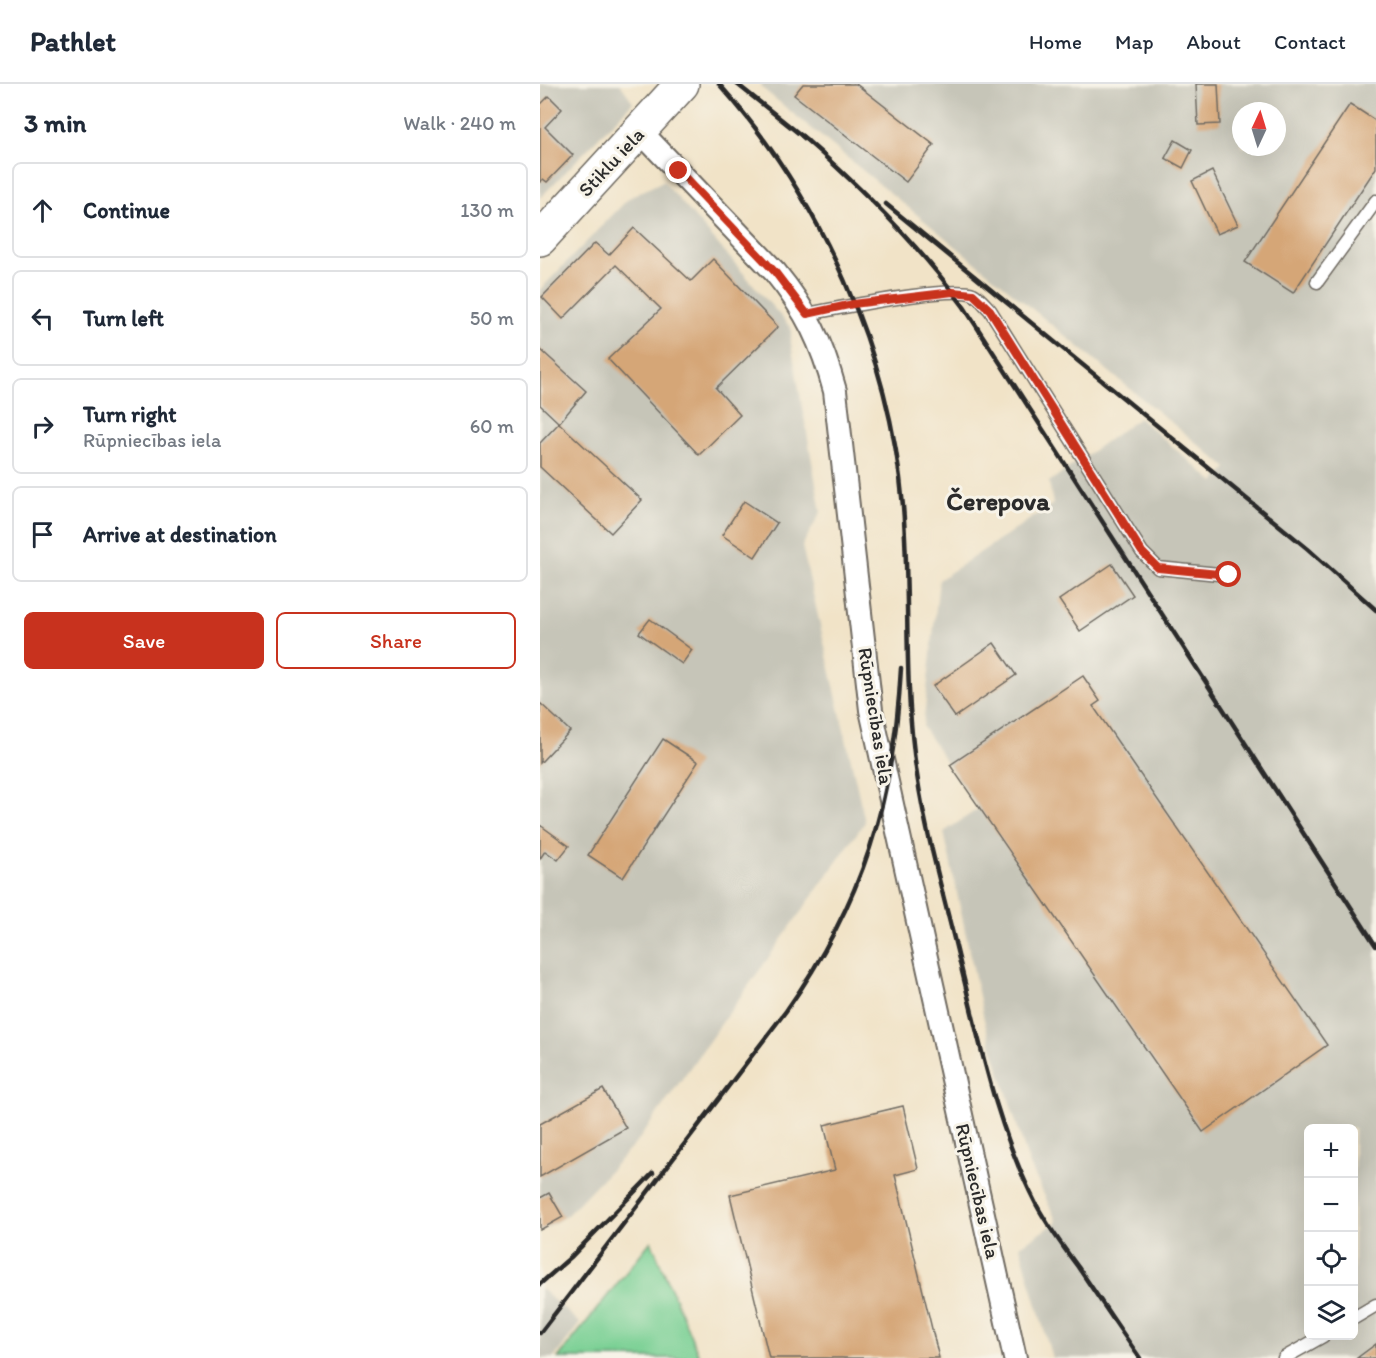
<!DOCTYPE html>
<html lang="en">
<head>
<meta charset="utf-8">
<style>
	body { margin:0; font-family:Itim,sans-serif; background:#f2f2f3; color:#1f2937 }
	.controls { position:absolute; right:18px; bottom:18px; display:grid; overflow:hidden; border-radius:9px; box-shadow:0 6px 24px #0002 }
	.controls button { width:54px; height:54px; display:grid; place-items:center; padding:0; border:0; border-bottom:2px solid #e0e1e3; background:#fff; color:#1f2937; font:30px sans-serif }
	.compass { position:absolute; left:692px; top:18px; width:54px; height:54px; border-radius:50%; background:#fff; box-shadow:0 6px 24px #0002; rotate:4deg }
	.stop { position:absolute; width:18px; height:18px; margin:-14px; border:4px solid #c8321e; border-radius:50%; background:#fff }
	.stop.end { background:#c8321e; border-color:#fff; box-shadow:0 2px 6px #0008 }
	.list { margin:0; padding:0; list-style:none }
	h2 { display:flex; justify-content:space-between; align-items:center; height:78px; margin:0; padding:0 24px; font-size:26px }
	h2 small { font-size:20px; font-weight:400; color:#747a83 }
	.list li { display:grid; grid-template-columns:39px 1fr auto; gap:18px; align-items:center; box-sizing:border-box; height:96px; margin:0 12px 12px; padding:0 12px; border:2px solid #e0e1e3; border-radius:9px }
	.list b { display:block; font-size:22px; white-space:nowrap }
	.list p { margin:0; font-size:20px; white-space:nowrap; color:#747a83 }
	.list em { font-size:20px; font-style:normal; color:#747a83 }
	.actions { display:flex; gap:12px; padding:18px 24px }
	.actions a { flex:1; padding:14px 0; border:2px solid #c8321e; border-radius:9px; text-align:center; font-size:21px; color:#c8321e }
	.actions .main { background:#c8321e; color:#fff }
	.icon { flex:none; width:33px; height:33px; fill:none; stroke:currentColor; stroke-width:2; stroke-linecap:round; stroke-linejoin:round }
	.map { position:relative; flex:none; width:836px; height:1274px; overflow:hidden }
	header { display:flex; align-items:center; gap:36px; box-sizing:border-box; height:84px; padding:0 30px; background:#fff; border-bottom:2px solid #e0e1e3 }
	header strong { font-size:28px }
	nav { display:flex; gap:33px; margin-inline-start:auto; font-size:21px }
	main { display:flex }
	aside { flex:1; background:#fff }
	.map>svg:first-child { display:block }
	.industrial { fill:#c6c5b8; fill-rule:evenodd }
	.green { fill:#7ad094; stroke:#527e60; stroke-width:1.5 }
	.building { fill:#d5a677 }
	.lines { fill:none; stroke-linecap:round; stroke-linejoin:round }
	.lane-casing { stroke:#706b62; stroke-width:15 }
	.street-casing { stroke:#706b62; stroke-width:26 }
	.secondary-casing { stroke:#706b62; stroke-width:36 }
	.lane { stroke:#fff; stroke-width:12 }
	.street { stroke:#fff; stroke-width:22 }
	.secondary { stroke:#fff; stroke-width:33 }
	.rail { stroke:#2b2b2b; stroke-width:4.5 }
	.route { stroke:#c8321e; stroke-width:8 }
	.labels { text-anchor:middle; stroke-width:6; stroke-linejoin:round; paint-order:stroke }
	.street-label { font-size:20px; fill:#2b2b2b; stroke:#f7f3e8 }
	.district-label { font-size:26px; font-weight:bold; fill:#2b2b2b; stroke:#f7f3e8 }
</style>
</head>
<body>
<header>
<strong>Pathlet</strong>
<nav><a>Home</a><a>Map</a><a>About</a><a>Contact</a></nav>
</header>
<main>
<aside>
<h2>3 min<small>Walk · 240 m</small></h2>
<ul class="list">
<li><svg class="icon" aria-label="ahead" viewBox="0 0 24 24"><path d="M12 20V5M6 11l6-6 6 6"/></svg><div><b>Continue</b></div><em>130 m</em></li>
<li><svg class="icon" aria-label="left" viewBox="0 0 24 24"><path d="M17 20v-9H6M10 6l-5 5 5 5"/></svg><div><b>Turn left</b></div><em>50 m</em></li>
<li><svg class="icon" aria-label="right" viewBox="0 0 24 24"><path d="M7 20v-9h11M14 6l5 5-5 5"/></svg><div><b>Turn right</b><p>Rūpniecības iela</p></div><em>60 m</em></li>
<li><svg class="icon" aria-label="arrive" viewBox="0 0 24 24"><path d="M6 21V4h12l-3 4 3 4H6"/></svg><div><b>Arrive at destination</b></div></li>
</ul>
<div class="actions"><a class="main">Save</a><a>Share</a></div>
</aside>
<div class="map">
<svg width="836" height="1274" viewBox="0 0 836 1274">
	<rect width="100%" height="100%" fill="#f7f3e8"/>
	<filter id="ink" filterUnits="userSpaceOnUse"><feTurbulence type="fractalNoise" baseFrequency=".0167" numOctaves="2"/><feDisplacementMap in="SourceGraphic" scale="12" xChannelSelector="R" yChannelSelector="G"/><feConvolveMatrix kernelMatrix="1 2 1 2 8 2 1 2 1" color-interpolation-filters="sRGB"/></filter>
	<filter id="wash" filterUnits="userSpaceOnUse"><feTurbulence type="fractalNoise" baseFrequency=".008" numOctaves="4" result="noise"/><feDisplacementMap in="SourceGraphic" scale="24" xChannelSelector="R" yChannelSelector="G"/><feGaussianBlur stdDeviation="1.35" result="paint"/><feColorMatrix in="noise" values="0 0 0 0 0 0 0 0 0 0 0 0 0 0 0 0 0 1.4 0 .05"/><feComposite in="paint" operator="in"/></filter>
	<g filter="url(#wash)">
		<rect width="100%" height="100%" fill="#f1e3c7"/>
		<g class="industrial">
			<path d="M 0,0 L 80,0 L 93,18 L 0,114 Z"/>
			<path d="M 221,0 L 836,0 L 836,1274 L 512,1274 L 480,1162 L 517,1138 L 489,1079 L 445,940 L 404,748 L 438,725 L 383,643 L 399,496 L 513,420 L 509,398 L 599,334 L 674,398 L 687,384 L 222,4 ZM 701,27 L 737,27 L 737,63 L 701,63 ZM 768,1044 L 814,1044 L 814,1252 L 768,1252 Z"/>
			<path d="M 123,97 L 251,244 L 251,260 L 281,428 L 262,462 L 325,738 L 97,1058 L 27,1131 L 0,1148 L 0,206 L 89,114 Z"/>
			<path d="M 0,1204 L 40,1239 L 14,1274 L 0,1274 Z"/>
		</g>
		<path class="green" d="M 111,1157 L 160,1274 L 18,1274 Z"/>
		<g id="blocks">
			<g class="building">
				<path d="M 263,0 L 316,0 L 394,61 L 366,98 L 254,11 Z"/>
				<path d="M 656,0 L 678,0 L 680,40 L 658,41 Z"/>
				<path d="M 9,12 L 22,25 L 5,43 L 33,71 L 7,98 L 3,95 L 0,98 L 0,21 Z"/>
				<path d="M 810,20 L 836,37 L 836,84 L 753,209 L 705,178 Z"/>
				<path d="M 635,56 L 652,66 L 643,84 L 625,74 Z"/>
				<path d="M 672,87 L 698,141 L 677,150 L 652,97 Z"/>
				<path d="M 94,144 L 151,197 L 173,175 L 238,243 L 176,304 L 200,331 L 159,371 L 68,275 L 121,225 L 76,181 L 23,235 L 2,213 L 55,159 L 69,171 Z"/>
				<path d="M 0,265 L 46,307 L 19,339 L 0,321 Z"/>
				<path d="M 19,339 L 102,416 L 71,449 L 0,383 L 0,359 Z"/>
				<path d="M 204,417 L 237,439 L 215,473 L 182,451 Z"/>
				<path d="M 572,480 L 593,511 L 540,547 L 519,516 Z"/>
				<path d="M 110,535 L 152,566 L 142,580 L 99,549 Z"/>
				<path d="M 454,559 L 476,591 L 415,633 L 393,602 Z"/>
				<path d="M 543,592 L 560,617 L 553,622 L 787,961 L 663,1048 L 410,681 Z"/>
				<path d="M 0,619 L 30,647 L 0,679 Z"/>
				<path d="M 123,655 L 158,678 L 83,794 L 48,771 Z"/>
				<path d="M 0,741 L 29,762 L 18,776 L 5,767 L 0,775 Z"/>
				<path d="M 63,1005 L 86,1044 L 0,1093 L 0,1040 Z"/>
				<path d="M 363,1022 L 378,1085 L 355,1091 L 399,1274 L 229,1274 L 190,1111 L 295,1086 L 284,1041 Z"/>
				<path d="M 9,1109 L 23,1133 L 0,1146 L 0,1114 Z"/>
				<path d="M 836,1260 L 836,1274 L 817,1274 Z"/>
			</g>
		</g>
	</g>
	<g filter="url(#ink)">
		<use href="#blocks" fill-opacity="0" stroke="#706b62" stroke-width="1.5"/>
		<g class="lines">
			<defs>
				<g id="lane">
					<path d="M 777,198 L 836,117"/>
					<path d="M 267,230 C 293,225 413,201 433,210 C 439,213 445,221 450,226 L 602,468 L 618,484 L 689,491"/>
					<path d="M 814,1234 L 836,1221"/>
					<path d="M 744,1274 L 783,1252"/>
				</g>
				<path id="street" d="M 100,47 L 235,188 C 267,227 282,259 295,307 L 331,626 L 475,1274"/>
				<path id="secondary" d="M 0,155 L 142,0"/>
			</defs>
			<use href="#lane" class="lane-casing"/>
			<use href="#street" class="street-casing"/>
			<use href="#secondary" class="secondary-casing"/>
			<use href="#lane" class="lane"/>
			<use href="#street" class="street"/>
			<use href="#secondary" class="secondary"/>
			<g class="rail">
				<path d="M 179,0 C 281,114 350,269 363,422 C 370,504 364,587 374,669 C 382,738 402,804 418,871 C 439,955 456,1043 496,1120 C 508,1142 523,1163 538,1183 C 559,1214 579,1244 600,1274"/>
				<path d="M 197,0 L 267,56"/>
				<path d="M 262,52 C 322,104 377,159 424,223 L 836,862"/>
				<path d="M 346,120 L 768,465 L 836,526"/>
				<path d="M 0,1200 L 32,1172 L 113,1089"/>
				<path d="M 0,1249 L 246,927 C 323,818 354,716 361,584"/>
			</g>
		</g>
	</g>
	<g class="lines" filter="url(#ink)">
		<path class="route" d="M 139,87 L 235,188 L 267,230 L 313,220 L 413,208 L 433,210 L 450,226 L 602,468 L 618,484 L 689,491"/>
	</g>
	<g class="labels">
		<g class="street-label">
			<text transform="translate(71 78) rotate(-47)" y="7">Stiklu iela</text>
			<text transform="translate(336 632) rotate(81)" y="7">Rūpniecības iela</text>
			<text transform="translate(438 1107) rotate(77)" y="7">Rūpniecības iela</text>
		</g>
		<g class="district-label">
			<text x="458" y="426">Čerepova</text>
		</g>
	</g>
</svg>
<div class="controls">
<button>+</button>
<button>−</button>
<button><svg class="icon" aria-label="locate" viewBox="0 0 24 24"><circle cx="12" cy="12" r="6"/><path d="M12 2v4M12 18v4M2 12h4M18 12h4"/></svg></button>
<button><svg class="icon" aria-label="layers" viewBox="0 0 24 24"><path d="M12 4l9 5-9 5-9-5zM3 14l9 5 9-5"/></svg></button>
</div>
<svg class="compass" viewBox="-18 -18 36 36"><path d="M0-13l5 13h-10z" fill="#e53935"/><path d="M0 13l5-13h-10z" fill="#747a83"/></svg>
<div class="stop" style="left:689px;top:491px"></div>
<div class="stop end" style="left:139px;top:87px"></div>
</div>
</main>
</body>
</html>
